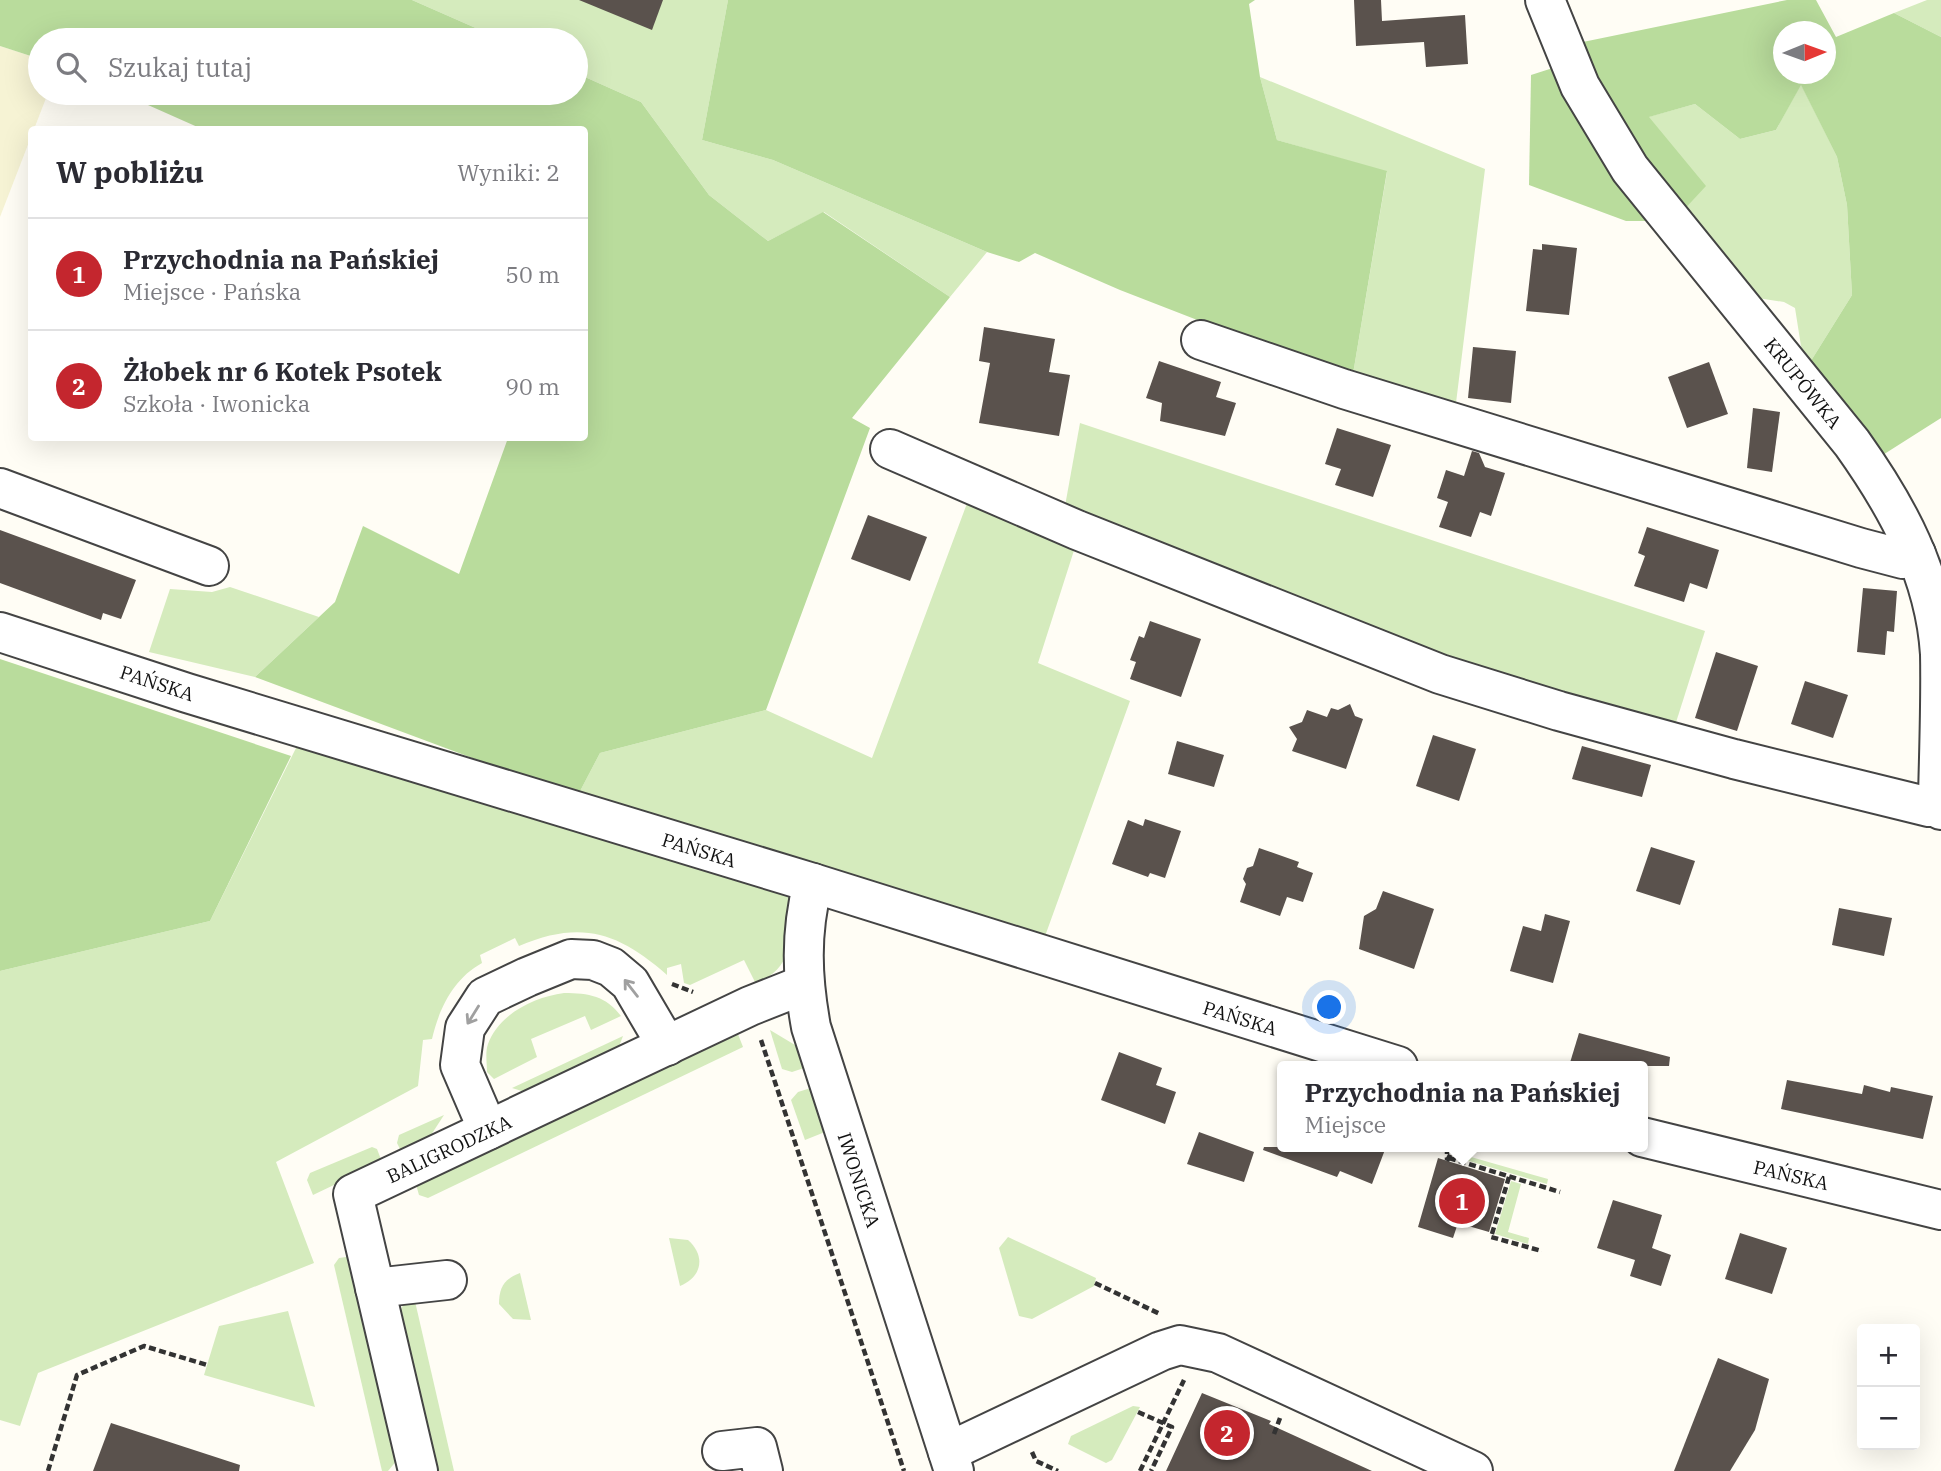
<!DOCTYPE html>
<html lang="pl">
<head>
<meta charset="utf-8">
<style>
	body { margin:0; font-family:"IBM Plex Serif",serif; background:#f7f7f7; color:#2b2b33 }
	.controls { position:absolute; right:21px; bottom:21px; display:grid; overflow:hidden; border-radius:7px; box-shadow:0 7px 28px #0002 }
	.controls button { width:63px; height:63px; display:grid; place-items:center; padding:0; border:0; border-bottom:2px solid #e1e1e2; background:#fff; color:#2b2b33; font:35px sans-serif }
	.compass { position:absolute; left:1773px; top:21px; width:63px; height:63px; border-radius:50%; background:#fff; box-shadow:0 7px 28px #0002; rotate:89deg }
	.you { position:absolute; left:1330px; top:1008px; width:24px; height:24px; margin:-18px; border:5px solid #fff; border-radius:50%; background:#1a73e8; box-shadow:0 0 0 10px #1a73e833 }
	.badge { display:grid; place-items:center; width:46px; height:46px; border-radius:50%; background:#c4262e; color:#fff; font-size:23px; font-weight:700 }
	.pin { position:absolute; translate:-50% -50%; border:4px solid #fff; box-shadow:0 2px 7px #0006 }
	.popup { position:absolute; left:1277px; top:1061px; width:371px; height:91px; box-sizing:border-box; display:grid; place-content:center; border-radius:7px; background:#fff; filter:drop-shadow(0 2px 5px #0005); font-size:23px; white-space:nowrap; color:#7c7c81 }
	.popup b { font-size:26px; color:#2b2b33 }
	.popup::after { content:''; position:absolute; left:50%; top:100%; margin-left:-14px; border:14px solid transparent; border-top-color:#fff }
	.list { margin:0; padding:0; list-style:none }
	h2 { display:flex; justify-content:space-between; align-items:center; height:91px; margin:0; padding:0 28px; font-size:30px }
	h2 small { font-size:23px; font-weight:400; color:#7c7c81 }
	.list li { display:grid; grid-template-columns:46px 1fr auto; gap:21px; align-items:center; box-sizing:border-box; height:112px; padding:0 28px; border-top:2px solid #e1e1e2 }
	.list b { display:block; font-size:26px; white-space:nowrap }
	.list p { margin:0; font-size:23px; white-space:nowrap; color:#7c7c81 }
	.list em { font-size:23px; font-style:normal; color:#7c7c81 }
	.icon { flex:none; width:38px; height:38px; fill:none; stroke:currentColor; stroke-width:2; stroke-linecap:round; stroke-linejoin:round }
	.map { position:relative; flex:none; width:1941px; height:1471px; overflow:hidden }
	.search { position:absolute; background:#fff; box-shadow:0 7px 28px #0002; left:28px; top:28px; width:560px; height:77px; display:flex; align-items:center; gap:18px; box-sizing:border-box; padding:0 24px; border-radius:38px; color:#7c7c81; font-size:26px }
	.panel { position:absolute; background:#fff; box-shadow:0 7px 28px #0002; left:28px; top:126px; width:560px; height:315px; border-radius:7px }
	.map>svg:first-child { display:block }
	.farmland { fill:#f6f3d4 }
	.green { fill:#d5ebbd }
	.forest { fill:#b9dc9c; fill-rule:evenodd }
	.building { fill:#5a524d }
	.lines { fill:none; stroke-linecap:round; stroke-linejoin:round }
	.minor-casing { stroke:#444; stroke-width:42 }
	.path { stroke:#333; stroke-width:4.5; stroke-dasharray:7 3.5; stroke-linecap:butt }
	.minor { stroke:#fff; stroke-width:38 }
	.oneway { stroke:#a0a0a0 }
	.labels { text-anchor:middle; stroke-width:7; stroke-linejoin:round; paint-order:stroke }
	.street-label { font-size:19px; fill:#111; stroke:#fff }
</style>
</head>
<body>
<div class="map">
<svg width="1941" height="1471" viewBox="0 0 1941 1471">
	<rect width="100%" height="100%" fill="#fffdf5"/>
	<path class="farmland" d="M 0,46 L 40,59 L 40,93 L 48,93 L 0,217 Z"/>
	<g class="green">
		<path d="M 412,0 L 728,0 L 702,140 L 773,160 L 987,252 L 950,297 L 824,212 L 768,241 L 709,195 L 641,102 L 576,73 L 576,40 L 503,40 Z"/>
		<path d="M 1927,0 L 1941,0 L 1941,37 L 1894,13 Z"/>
		<path d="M 1260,77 L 1485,169 L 1455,411 L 1352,380 L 1387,172 L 1277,140 Z"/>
		<path d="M 1801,84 L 1837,157 L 1847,205 L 1852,295 L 1809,364 L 1801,346 L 1795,308 L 1784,302 L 1745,296 L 1679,215 L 1648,117 L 1695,104 L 1740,139 L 1776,130 Z"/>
		<path d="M 1080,423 L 1705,631 L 1672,735 L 1209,572 L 1065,506 Z"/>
		<path d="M 969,498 L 1077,541 L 1038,663 L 1130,701 L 1044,939 L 914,893 L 577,797 L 600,753 L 766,710 L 872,758 Z"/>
		<path d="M 230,587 L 319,617 L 255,677 L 149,652 L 170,589 L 212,592 Z"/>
		<path d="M 299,742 L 589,836 L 639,840 L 786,892 L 790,901 C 787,942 797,964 756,984 L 744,960 L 690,985 L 684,983 L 681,964 L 667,968 L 667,975 C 618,932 581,920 519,946 L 515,938 L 480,955 L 482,963 C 453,979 439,1009 432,1039 L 423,1040 L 418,1086 L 276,1162 L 314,1263 L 38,1373 L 20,1426 L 0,1420 L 0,971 L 210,921 Z"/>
		<path d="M 564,993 C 589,993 606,996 621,1016 L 591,1030 L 585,1016 L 531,1039 L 537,1057 L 494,1079 L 487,1072 C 487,1064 485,1052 488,1044 C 499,1014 534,997 564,993 Z"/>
		<path d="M 736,1029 L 743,1047 L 428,1198 L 419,1195 L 415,1181 Z"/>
		<path d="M 770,1030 L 795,1045 L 807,1067 L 792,1072 L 782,1069 Z"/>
		<path d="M 623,1036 L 618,1049 L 525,1092 L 512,1088 Z"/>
		<path d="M 814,1087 L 825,1132 L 805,1140 L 791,1100 L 798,1092 Z"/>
		<path d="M 444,1115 L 431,1135 L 402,1153 L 397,1143 L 399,1135 Z"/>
		<path d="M 372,1147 L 377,1149 L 382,1162 L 313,1195 L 307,1180 L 310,1173 Z"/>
		<path d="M 1464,1155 L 1548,1179 L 1547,1184 L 1462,1159 Z"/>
		<path d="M 1511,1181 L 1521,1184 L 1508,1232 L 1529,1238 L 1528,1244 L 1495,1234 Z"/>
		<path d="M 1008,1237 L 1096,1278 L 1094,1286 L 1032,1319 L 1019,1316 L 999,1248 Z"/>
		<path d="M 669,1238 L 688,1240 C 706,1256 702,1277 680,1286 Z"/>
		<path d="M 353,1256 L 398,1459 L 388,1471 L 382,1471 L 334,1265 L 339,1258 Z"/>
		<path d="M 520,1273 L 531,1320 L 513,1319 L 499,1304 C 499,1288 504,1279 520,1273 Z"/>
		<path d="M 414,1297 L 454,1471 L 431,1471 L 397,1318 L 405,1301 Z"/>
		<path d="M 288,1311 L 315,1407 L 204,1375 L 219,1326 Z"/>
		<path d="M 1133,1406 L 1140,1407 L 1112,1460 L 1106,1463 L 1068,1444 L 1071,1436 Z"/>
	</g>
	<g class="forest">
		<path d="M 0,0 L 412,0 L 503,40 L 40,40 L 40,59 L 0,46 Z"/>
		<path d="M 728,0 L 1255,0 L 1249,4 L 1260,77 L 1277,140 L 1387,171 L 1352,380 L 1120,290 L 1035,253 L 1019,262 L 987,252 L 773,160 L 702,140 Z"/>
		<path d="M 1787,0 L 1816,0 L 1836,37 L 1894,13 L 1941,37 L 1941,418 L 1878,458 L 1809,364 L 1852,295 L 1847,205 L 1837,157 L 1801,85 L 1776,130 L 1740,139 L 1695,104 L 1649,117 L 1706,186 L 1679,215 L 1586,69 L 1578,43 ZM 1784,32 L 1826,32 L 1826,74 L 1784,74 Z"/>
		<path d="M 1559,66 L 1656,221 L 1626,221 L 1529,185 L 1531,75 Z"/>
		<path d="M 576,73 L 641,102 L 709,195 L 768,241 L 823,212 L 950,297 L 852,418 L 870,428 L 766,710 L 600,753 L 577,797 L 255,677 L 335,602 L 363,526 L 459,574 L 508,438 L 584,438 L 584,130 L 202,129 L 121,93 L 576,93 Z"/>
		<path d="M 0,659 L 291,756 L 210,921 L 0,971 Z"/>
	</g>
	<g class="building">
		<path d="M 579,0 L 663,0 L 652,30 Z"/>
		<path d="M 1354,0 L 1381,0 L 1382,21 L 1465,15 L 1468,64 L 1426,67 L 1424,42 L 1356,46 Z"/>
		<path d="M 1542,244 L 1577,248 L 1569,315 L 1526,311 L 1533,249 L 1542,250 Z"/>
		<path d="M 984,327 L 1055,339 L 1049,372 L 1070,375 L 1059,436 L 979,423 L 990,363 L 979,361 Z"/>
		<path d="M 1473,347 L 1516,351 L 1511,403 L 1468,398 Z"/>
		<path d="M 1159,361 L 1221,382 L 1216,397 L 1236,403 L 1225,436 L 1160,421 L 1162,403 L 1146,398 Z"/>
		<path d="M 1709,362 L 1728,414 L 1687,428 L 1668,377 Z"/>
		<path d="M 1753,408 L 1780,412 L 1772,472 L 1747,468 Z"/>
		<path d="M 1337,428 L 1391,445 L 1373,497 L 1335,485 L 1341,469 L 1325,464 Z"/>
		<path d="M 1472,451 L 1479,453 L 1485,467 L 1505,473 L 1491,516 L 1480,512 L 1471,537 L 1439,527 L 1448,502 L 1437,498 L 1446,470 L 1464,476 Z"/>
		<path d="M 868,515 L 927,537 L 910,581 L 851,559 Z"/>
		<path d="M 1647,527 L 1719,550 L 1707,589 L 1690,583 L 1684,602 L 1634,586 L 1645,556 L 1638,553 Z"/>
		<path d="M 0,530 L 136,580 L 121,619 L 103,613 L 101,620 L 0,583 Z"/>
		<path d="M 1863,588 L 1897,591 L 1894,632 L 1887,631 L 1885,655 L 1857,652 Z"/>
		<path d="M 1150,621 L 1201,639 L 1181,697 L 1130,679 L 1136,662 L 1130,660 L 1139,636 L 1144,638 Z"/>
		<path d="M 1716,652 L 1758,666 L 1737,731 L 1695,718 Z"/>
		<path d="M 1805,681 L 1848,695 L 1833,738 L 1791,724 Z"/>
		<path d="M 1350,704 L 1355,716 L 1363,719 L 1346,769 L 1292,751 L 1297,739 L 1289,727 L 1302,722 L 1307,710 L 1327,717 L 1331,708 L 1338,710 Z"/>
		<path d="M 1433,735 L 1476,749 L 1459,801 L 1416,786 Z"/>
		<path d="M 1177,741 L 1224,755 L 1214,787 L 1168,774 Z"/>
		<path d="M 1582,746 L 1651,765 L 1642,797 L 1572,779 Z"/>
		<path d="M 1145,819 L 1181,831 L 1165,878 L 1150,873 L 1148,877 L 1112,864 L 1128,820 L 1143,826 Z"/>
		<path d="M 1651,847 L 1695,861 L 1680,905 L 1636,891 Z"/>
		<path d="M 1259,848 L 1299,862 L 1297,867 L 1313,873 L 1303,902 L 1287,897 L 1280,916 L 1240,902 L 1246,884 L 1243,879 L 1247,868 L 1253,866 Z"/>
		<path d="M 1383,891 L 1434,909 L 1414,969 L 1359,949 L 1364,916 L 1376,909 Z"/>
		<path d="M 1839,908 L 1892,918 L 1884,956 L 1832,945 Z"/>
		<path d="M 1545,914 L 1570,921 L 1553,983 L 1510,971 L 1523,926 L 1541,931 Z"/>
		<path d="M 1579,1033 L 1670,1057 L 1669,1066 L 1569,1066 Z"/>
		<path d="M 1119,1052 L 1162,1068 L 1156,1085 L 1176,1092 L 1165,1124 L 1101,1100 Z"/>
		<path d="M 1787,1080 L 1862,1094 L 1864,1085 L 1890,1092 L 1891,1087 L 1933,1096 L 1923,1139 L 1781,1109 Z"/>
		<path d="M 1199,1132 L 1254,1152 L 1244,1182 L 1187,1164 Z"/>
		<path d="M 1264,1147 L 1386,1147 L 1372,1184 L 1340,1171 L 1337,1177 L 1263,1150 Z"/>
		<path d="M 1438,1158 L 1505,1179 L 1489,1232 L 1458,1223 L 1453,1238 L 1418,1227 Z"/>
		<path d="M 1613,1200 L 1662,1215 L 1652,1248 L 1671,1255 L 1661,1286 L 1630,1276 L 1635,1260 L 1597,1248 Z"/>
		<path d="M 1740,1233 L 1787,1248 L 1772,1294 L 1725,1279 Z"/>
		<path d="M 1718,1358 L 1769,1379 L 1755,1430 L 1730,1471 L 1674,1471 Z"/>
		<path d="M 1202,1393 L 1271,1421 L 1269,1424 L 1372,1471 L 1166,1471 Z"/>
		<path d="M 111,1423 L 240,1465 L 239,1471 L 93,1471 Z"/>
	</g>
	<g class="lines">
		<defs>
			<g id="minor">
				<path d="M 1545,0 L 1580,86 L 1630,169 L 1852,443 C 1897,506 1935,575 1940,654 C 1941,702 1939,751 1938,799 L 1941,810"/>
				<path d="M 1201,340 L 1344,389 L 1861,548 L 1903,559 L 1916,554"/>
				<path d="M 890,449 L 1077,530 L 1440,674 L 1559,711 L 1734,759 L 1929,807 L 1940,805"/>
				<path d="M 0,488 L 209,566"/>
				<path d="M 0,632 L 187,693 L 813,883 L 1398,1066"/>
				<path d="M 813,883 C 800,934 802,977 811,1027 L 954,1471"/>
				<path d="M 488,1130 L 460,1065 L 465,1028 L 485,997 L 527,977 L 571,959 L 593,960 L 611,967 L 630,983 L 667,1046"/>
				<path d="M 1642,1137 L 1941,1210"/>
				<path d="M 375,1288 L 447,1280"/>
				<path d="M 722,1451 L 757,1447 L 763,1471"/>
				<path d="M 948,1452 L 1161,1351 L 1180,1345 L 1218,1353 L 1473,1471"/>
				<path d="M 418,1471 L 353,1194 L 750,1006 L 803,985"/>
			</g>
		</defs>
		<use href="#minor" class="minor-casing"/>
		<g class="path">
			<path d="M 672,984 L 693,992"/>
			<path d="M 761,1040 L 904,1471"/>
			<path d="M 1447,1147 L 1447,1160"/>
			<path d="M 1461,1147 L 1461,1149 L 1467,1152 L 1473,1147"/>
			<path d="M 1449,1158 L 1560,1192"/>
			<path d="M 1447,1161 L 1454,1147"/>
			<path d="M 1509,1177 L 1491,1237 L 1542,1251"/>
			<path d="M 1095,1283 L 1160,1314"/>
			<path d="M 1138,1412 L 1172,1427 L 1151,1471"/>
			<path d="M 1274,1434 L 1280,1418"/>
			<path d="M 1032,1452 L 1036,1461 L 1058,1471"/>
			<path d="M 48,1471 L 77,1375 L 144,1346 L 207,1365"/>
			<path d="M 1140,1471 L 1184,1380"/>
		</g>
		<use href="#minor" class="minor"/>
	</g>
	<defs><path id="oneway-shaft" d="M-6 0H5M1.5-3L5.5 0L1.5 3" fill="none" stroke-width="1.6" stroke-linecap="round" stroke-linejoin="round" transform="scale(1.75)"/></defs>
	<g class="oneway">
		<use href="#oneway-shaft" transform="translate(631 988) rotate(-128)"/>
		<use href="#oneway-shaft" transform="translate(473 1015) rotate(122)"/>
	</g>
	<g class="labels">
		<g class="street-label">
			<text transform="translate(1803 383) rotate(51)" y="7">KRUPÓWKA</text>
			<text transform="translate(157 683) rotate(18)" y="7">PAŃSKA</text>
			<text transform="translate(699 850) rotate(17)" y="7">PAŃSKA</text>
			<text transform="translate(1240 1018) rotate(17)" y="7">PAŃSKA</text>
			<text transform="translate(449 1149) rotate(-25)" y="7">BALIGRODZKA</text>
			<text transform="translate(1791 1175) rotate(13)" y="7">PAŃSKA</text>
			<text transform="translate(859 1180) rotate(72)" y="7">IWONICKA</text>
		</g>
	</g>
</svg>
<div class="controls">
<button>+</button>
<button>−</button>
</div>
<svg class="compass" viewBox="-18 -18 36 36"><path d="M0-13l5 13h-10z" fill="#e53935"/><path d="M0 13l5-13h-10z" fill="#7c7c81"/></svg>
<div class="you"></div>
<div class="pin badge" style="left:1462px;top:1201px">1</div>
<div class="popup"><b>Przychodnia na Pańskiej</b>Miejsce</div>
<div class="pin badge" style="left:1227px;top:1433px">2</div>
<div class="search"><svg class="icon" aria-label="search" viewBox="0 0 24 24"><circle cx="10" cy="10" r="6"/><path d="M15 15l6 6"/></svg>Szukaj tutaj</div>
<section class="panel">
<h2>W pobliżu<small>Wyniki: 2</small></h2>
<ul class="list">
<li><span class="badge">1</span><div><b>Przychodnia na Pańskiej</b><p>Miejsce · Pańska</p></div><em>50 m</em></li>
<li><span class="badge">2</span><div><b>Żłobek nr 6 Kotek Psotek</b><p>Szkoła · Iwonicka</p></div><em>90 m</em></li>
</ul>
</section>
</div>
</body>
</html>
